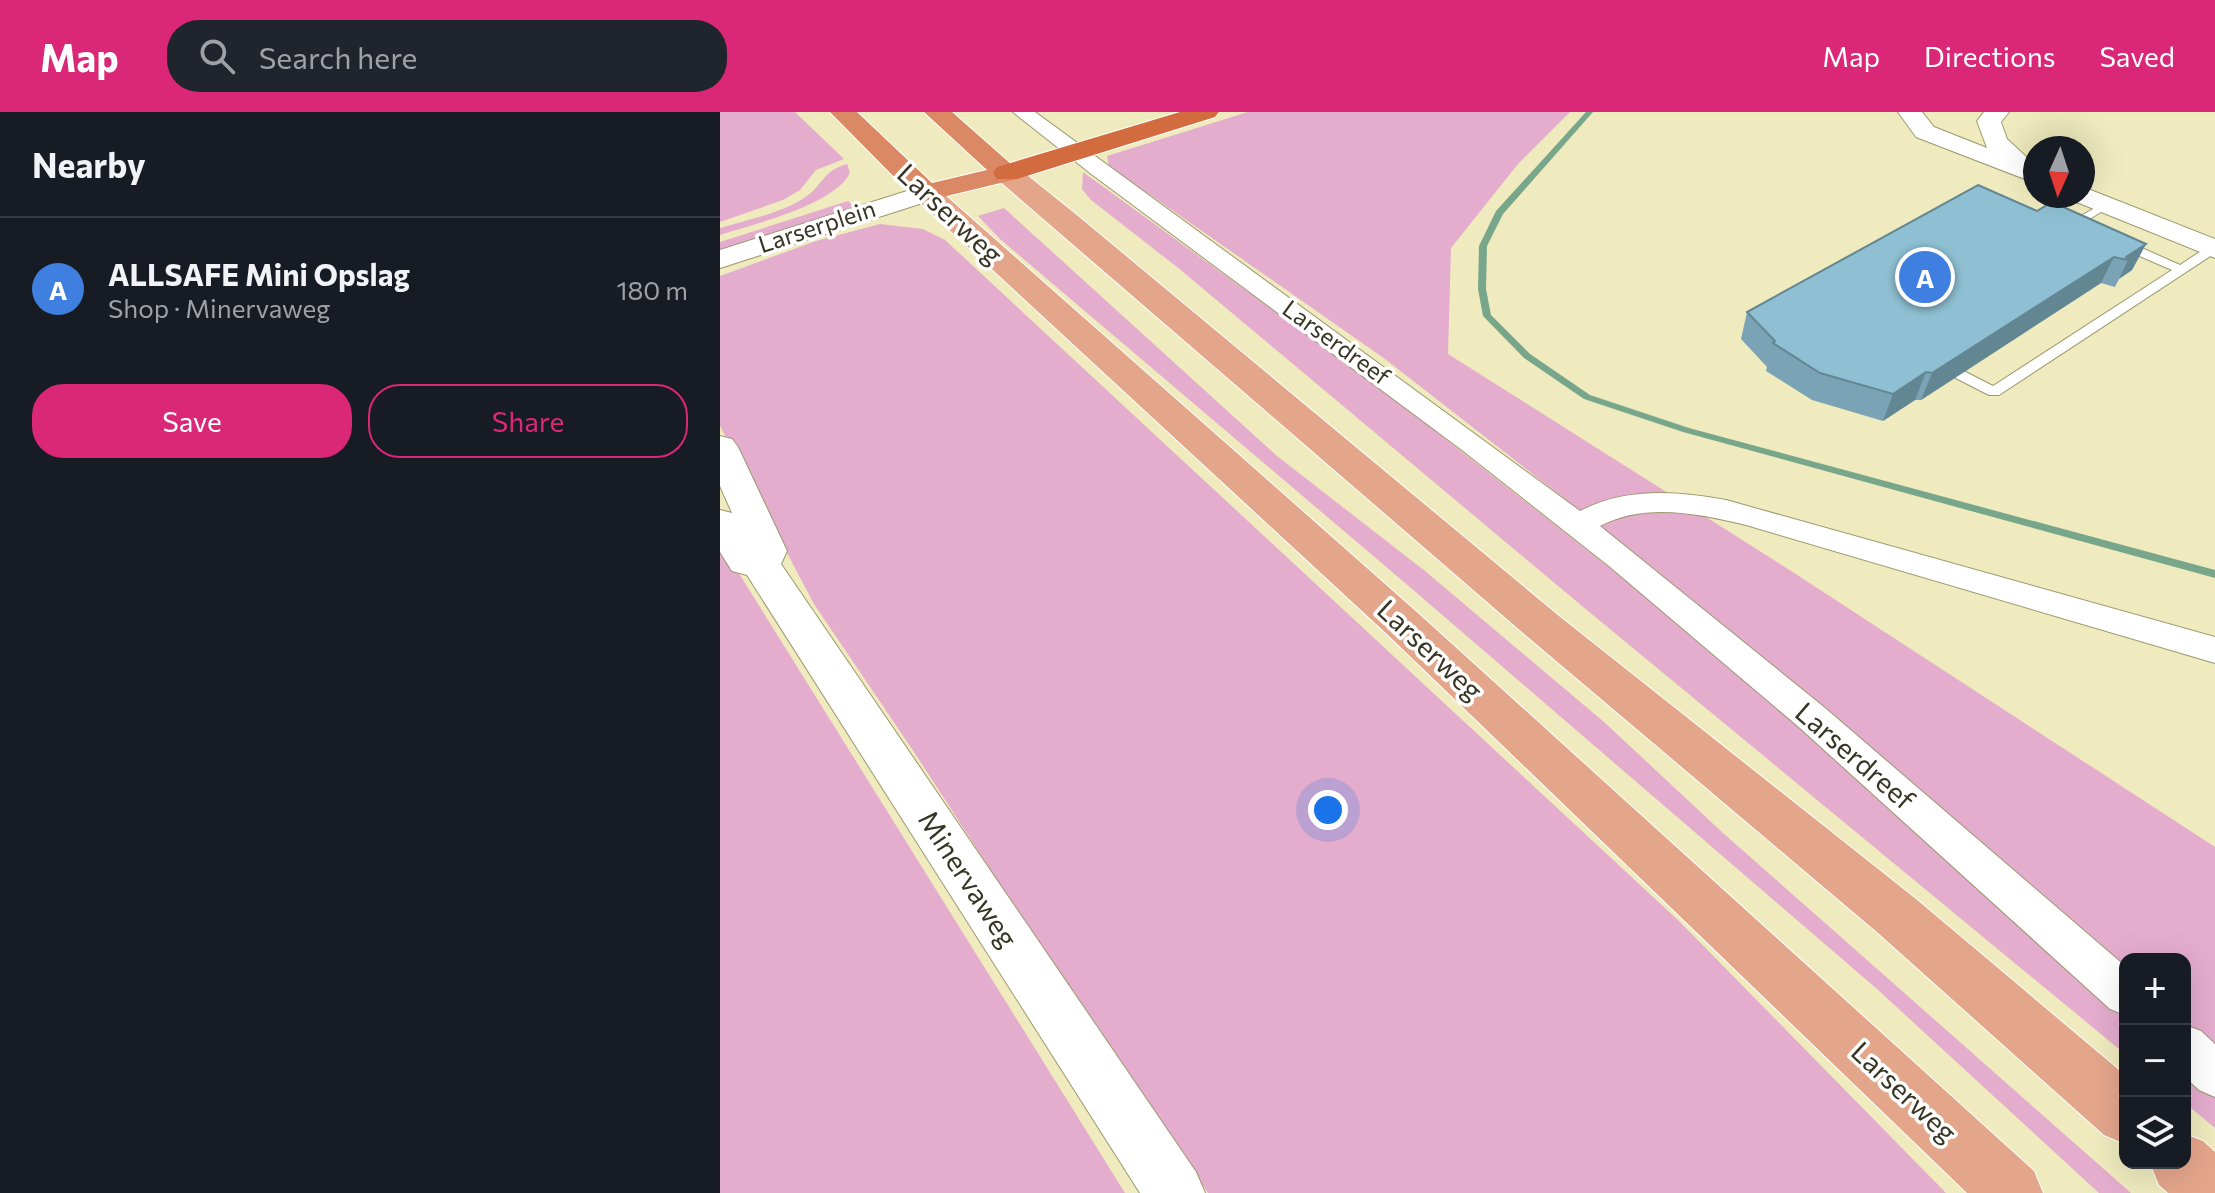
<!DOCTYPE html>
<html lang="en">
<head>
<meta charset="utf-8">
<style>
	body { margin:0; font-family:Commissioner,sans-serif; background:#20242c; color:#f1f3f6 }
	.controls { position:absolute; right:24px; bottom:24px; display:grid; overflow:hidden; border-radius:16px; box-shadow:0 8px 32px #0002 }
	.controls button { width:72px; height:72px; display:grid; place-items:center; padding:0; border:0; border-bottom:2px solid #363941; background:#171b24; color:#f1f3f6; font:40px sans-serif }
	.compass { position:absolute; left:1303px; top:24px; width:72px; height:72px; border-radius:50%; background:#171b24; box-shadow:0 8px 32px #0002; rotate:183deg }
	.you { position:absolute; left:608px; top:698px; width:28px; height:28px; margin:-20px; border:6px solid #fff; border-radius:50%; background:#1a73e8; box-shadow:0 0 0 12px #1a73e833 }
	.badge { display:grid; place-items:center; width:52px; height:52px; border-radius:50%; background:#db2777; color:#fff; font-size:26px; font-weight:700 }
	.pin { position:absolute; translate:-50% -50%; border:4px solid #fff; box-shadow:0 2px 8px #0006 }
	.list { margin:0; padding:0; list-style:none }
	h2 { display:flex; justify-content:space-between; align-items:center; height:104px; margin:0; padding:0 32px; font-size:34px }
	h2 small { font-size:26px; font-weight:400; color:#9ea1a6 }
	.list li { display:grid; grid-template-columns:52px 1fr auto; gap:24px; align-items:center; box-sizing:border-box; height:144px; padding:0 32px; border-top:2px solid #363941 }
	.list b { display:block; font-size:30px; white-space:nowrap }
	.list p { margin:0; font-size:26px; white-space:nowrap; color:#9ea1a6 }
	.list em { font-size:26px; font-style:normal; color:#9ea1a6 }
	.actions { display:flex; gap:16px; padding:24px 32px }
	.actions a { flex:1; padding:18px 0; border:2px solid #db2777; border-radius:32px; text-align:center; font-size:28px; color:#db2777 }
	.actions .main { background:#db2777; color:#fff }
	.icon { flex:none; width:44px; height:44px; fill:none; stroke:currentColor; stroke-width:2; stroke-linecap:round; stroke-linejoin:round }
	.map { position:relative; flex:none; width:1495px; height:1081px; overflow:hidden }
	header { display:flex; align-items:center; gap:48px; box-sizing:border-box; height:112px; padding:0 40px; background:#db2777; color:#fff }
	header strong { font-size:38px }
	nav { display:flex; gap:44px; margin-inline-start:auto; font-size:28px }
	.search { width:560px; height:72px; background:#20242c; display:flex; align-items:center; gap:20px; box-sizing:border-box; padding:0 28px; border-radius:32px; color:#9ea1a6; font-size:30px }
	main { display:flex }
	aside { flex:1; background:#171b24 }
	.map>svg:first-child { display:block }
	.green { fill:#e4accd }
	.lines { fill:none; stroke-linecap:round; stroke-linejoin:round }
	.stream { fill:#78a68b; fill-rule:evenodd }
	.service-casing { stroke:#9c986e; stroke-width:2 }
	.minor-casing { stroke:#9c986e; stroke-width:2 }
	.tertiary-casing { stroke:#9c986e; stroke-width:2 }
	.primary-casing { stroke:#fff; stroke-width:2 }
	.trunk-casing { stroke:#fff; stroke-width:2 }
	.motorway-casing { stroke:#fff; stroke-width:2 }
	.service { fill:#fff; fill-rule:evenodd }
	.minor { fill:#fff; fill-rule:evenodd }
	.tertiary { fill:#fff; fill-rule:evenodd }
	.primary { fill:#e4a68b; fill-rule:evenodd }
	.trunk { fill:#db8864; fill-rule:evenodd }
	.motorway { fill:#d26b3e; fill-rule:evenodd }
	.wall { fill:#7aa4b5 }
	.shaded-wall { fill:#638693 }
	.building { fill:#8ebfd2; stroke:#638693; stroke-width:2 }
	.labels { text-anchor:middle; stroke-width:7; stroke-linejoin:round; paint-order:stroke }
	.far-street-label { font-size:24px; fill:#373524; stroke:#fff }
	.street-label { font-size:28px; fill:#373524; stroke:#fff }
</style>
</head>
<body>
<header>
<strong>Map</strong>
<div class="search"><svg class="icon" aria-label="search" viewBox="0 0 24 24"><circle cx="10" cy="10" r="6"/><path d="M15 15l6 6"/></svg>Search here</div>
<nav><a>Map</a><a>Directions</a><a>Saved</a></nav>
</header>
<main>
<aside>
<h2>Nearby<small></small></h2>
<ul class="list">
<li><span class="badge" style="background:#3f7fe0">A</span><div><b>ALLSAFE Mini Opslag</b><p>Shop · Minervaweg</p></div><em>180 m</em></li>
</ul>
<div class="actions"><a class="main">Save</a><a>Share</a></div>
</aside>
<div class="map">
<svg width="1495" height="1081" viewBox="0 0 1495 1081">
	<rect width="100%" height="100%" fill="#efebbe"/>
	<g class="green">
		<path d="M 0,0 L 75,0 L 124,47 L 96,58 L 80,78 L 63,88 L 0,110 Z"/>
		<path d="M 528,0 L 850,0 L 798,52 L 731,136 L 728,242 L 1054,448 L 1495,735 L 1495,940 L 1465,914 L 1465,847 L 1405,847 L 1405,862 L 1068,568 L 904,433 L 665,247 L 389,54 L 387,44 Z"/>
		<path d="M 127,52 L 130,61 C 114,93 34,112 0,123 L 0,116 C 27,108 59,102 84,86 C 103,74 102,59 127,52 Z"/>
		<path d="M 363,60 L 667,281 L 951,504 L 1108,639 L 1405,905 L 1405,942 L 862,494 L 457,155 L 371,88 L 362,77 Z"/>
		<path d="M 128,89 L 134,95 L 0,139 L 0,130 Z"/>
		<path d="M 284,96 L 557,344 L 705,459 L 884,610 L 1003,721 L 1411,1081 L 1379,1081 L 1157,877 L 691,476 L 280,127 L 258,104 Z"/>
		<path d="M 160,112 L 203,117 L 225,128 L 960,810 L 1226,1081 L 488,1081 L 377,922 L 196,643 L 94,492 L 0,314 L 0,164 L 96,129 Z"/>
		<path d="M 0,431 L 405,1081 L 0,1081 Z"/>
		<path d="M 1465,958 L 1495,985 L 1495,1016 L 1465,991 Z"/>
	</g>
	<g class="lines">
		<path class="stream" d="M 866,0 L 873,0 L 783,102 L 767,134 L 766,177 L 771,203 L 810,242 L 870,283 L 969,316 L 1495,458 L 1495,466 L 963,320 L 864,287 L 804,246 L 763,204 L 758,177 L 759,134 L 776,99 Z"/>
		<defs>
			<g id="service">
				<path d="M 1387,89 L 1391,90 L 1391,94 L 1348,120 L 1338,117 Z"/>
				<path d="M 1396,128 L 1404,128 L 1460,153 L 1490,133 L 1495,133 L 1495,141 L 1279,283 L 1269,283 L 1216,256 L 1216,250 L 1226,250 L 1273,274 L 1452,158 L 1396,134 Z"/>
			</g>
			<g id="minor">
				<path d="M 293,0 L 315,0 L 860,399 C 906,375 957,379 1006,388 L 1495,525 L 1495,551 L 1026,413 C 979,402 926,390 880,414 L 1105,596 L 1405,854 L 1405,903 L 1390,897 L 1080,616 L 889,454 L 742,338 L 370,61 Z"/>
				<path d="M 1465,913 L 1481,919 L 1495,932 L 1495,985 L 1479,978 L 1465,965 Z"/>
			</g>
			<g id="tertiary">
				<path d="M 1178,0 L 1202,0 L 1214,15 L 1267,36 L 1257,9 L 1264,0 L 1289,0 L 1281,10 L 1287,27 L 1315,53 L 1315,71 L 1196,25 Z"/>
				<path d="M 206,73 L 215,75 L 219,81 L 215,87 L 0,156 L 0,138 Z"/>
				<path d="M 1363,75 L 1495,127 L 1495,146 L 1354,89 L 1350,84 L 1363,84 Z"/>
				<path d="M 0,324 L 12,327 L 18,335 L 67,439 L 61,452 L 476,1060 L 485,1081 L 420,1081 L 27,463 L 12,459 L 0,440 L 0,398 L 12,401 L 0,374 Z"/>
			</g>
			<g id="primary">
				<path d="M 287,53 L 297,55 L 358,104 L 839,504 L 1196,787 L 1405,963 L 1405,1032 L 1384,1023 L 1158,821 L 809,526 L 277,67 L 273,61 L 277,55 Z"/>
				<path d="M 206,73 L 216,75 L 699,502 L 1314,1059 L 1323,1081 L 1247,1081 L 669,524 L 196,87 L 192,81 L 196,75 Z"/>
				<path d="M 1465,1022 L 1483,1029 L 1495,1040 L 1495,1081 L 1448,1081 L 1439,1073 L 1430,1051 L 1465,1051 Z"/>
			</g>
			<path id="trunk" d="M 110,0 L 137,0 L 212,71 L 267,58 L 204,0 L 232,0 L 301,61 L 297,67 L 206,89 L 196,87 Z"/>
			<path id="motorway" d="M 460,0 L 499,0 L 495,5 L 297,67 L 277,67 L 273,61 L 277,55 Z"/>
		</defs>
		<use href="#service" class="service-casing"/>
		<use href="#minor" class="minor-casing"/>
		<use href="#tertiary" class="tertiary-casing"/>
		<use href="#primary" class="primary-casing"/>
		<use href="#trunk" class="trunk-casing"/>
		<use href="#motorway" class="motorway-casing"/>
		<use href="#service" class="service"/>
		<use href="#minor" class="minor"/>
		<use href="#tertiary" class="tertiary"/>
		<use href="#primary" class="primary"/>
		<use href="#trunk" class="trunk"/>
		<use href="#motorway" class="motorway"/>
	</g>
	<path class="wall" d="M 1317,99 L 1426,132 L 1412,158 L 1399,167 L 1395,175 L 1381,171 L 1201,288 L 1195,288 L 1163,309 L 1092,288 L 1046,259 L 1047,255 L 1021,227 L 1027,200 Z"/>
	<g class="shaded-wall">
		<path d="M 1426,132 L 1412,158 L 1399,167 L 1408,148 L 1406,145 Z"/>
		<path d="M 1394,145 L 1381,171 L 1201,288 L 1212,261 Z"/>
		<path d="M 1206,260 L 1195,288 L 1163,309 L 1173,282 Z"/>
	</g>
	<path class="building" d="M 1258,73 L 1317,99 L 1332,90 L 1426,132 L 1406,145 L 1408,148 L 1394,145 L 1212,261 L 1206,260 L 1173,282 L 1100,261 L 1053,231 L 1055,229 L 1027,200 Z"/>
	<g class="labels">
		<g class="far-street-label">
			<text transform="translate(97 115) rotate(-18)" y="8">Larserplein</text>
			<text transform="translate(616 231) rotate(36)" y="8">Larserdreef</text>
		</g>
		<g class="street-label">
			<text transform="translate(230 102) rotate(43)" y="10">Larserweg</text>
			<text transform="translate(710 538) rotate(43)" y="10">Larserweg</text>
			<text transform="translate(1135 644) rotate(41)" y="10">Larserdreef</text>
			<text transform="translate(248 767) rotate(57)" y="10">Minervaweg</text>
			<text transform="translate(1184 980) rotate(43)" y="10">Larserweg</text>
		</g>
	</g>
</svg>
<div class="controls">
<button>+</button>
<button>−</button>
<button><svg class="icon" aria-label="layers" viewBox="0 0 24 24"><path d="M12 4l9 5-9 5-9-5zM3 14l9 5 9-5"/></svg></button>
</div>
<svg class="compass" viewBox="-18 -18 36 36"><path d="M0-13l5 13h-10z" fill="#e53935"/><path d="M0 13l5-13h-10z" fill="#9ea1a6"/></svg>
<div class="you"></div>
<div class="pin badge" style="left:1205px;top:165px;background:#3f7fe0">A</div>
</div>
</main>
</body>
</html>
